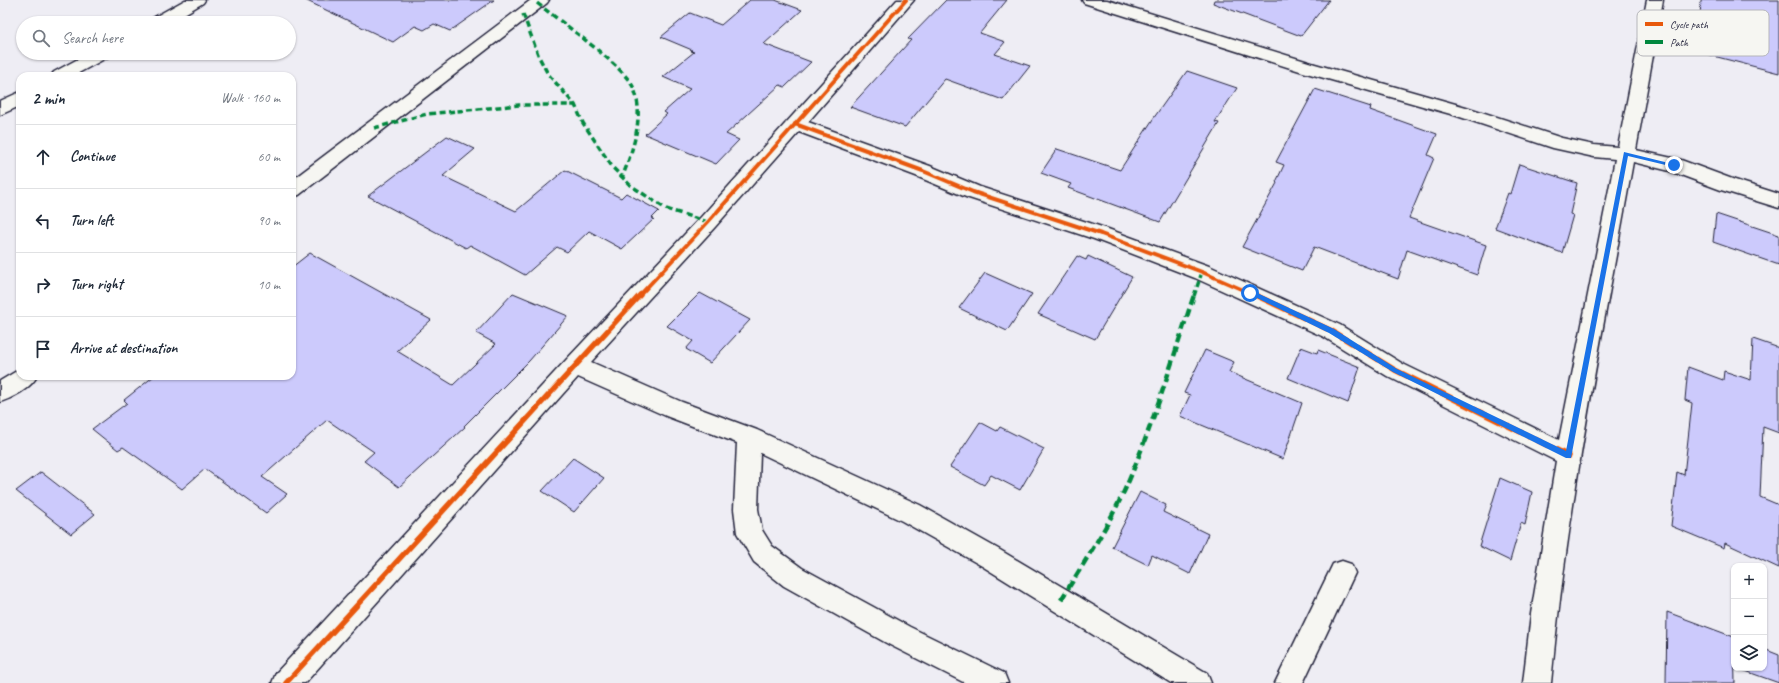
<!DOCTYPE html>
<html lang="en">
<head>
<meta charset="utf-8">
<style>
	body { margin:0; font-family:Caveat,sans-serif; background:#f6f6f7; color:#1f2937 }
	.controls { position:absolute; right:12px; bottom:12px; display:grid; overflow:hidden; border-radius:8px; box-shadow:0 1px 3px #0004 }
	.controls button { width:36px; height:36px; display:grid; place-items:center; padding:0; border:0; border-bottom:1px solid #e0e1e3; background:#fff; color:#1f2937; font:20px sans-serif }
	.stop { position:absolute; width:12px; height:12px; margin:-9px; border:3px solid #1a73e8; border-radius:50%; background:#fff }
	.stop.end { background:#1a73e8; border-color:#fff; box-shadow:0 1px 4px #0008 }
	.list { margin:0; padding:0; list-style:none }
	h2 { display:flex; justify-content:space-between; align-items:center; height:52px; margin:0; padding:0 16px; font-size:17px }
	h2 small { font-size:13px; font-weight:400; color:#747a83 }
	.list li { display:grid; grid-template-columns:26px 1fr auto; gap:12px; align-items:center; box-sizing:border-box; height:64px; padding:0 16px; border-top:1px solid #e0e1e3 }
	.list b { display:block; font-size:15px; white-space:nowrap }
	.list em { font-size:13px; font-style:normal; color:#747a83 }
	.icon { flex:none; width:22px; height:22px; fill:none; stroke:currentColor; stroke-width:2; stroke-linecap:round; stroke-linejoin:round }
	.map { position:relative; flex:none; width:1779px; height:683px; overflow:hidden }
	.search { position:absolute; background:#fff; box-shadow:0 1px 3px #0004; left:16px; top:16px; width:280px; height:44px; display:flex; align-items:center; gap:10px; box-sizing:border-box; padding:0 14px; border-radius:22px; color:#747a83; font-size:15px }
	.panel { position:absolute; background:#fff; box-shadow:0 1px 3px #0004; left:16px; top:72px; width:280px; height:308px; border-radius:12px }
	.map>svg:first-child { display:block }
	.building { fill:#cccafc; stroke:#22223b }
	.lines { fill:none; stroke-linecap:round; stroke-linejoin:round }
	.minor-casing { stroke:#22223b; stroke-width:3 }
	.minor { fill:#f6f6f2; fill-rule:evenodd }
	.quiet-far1 { stroke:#00873e; stroke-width:3.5; stroke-dasharray:6 3.5; stroke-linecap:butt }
	.quiet { stroke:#00873e; stroke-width:4.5; stroke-dasharray:9 4.5; stroke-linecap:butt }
	.cycleway-far1-casing { stroke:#f6f6f2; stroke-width:6 }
	.cycleway-casing { stroke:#f6f6f2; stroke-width:8 }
	.cycleway-far1 { stroke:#e8590c; stroke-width:4 }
	.cycleway { stroke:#e8590c; stroke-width:5.5 }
	.route { fill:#1a73e8 }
	.key { fill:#f6f6f2; stroke:#b6b6bb; stroke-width:1 }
	.key-label { font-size:11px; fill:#22223b }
</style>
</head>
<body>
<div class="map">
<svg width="1779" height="683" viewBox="0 0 1779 683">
	<rect width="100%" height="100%" fill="#eeedf4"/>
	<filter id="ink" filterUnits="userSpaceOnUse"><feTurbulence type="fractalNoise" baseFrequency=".025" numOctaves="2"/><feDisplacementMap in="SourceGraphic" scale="8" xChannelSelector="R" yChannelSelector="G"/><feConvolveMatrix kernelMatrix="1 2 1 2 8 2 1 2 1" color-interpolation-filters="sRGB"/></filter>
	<g filter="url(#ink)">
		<g class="building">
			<path d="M 305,0 L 494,0 L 450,31 L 434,24 L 424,30 L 415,26 L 393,42 Z"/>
			<path d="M 750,0 L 775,0 L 802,10 L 764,44 L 811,62 L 785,87 L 780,85 L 726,134 L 739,140 L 716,164 L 645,134 L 667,114 L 664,112 L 690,89 L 663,77 L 694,52 L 691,51 L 692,50 L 661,37 L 690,13 L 721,25 Z"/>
			<path d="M 946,0 L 1007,0 L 980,33 L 1005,42 L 995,54 L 1030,66 L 1003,100 L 945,79 L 905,127 L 850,107 L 911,40 L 908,39 Z"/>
			<path d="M 1214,0 L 1329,0 L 1301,36 L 1213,3 Z"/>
			<path d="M 1701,0 L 1779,0 L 1779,73 L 1698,52 Z"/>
			<path d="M 1187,71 L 1237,88 L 1215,122 L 1219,123 L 1160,222 L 1068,188 L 1071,184 L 1041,173 L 1057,149 L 1120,170 L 1153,119 Z"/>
			<path d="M 1315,89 L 1371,107 L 1370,110 L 1437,134 L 1428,155 L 1434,158 L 1409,218 L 1486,245 L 1477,275 L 1407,250 L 1398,279 L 1314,247 L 1302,271 L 1242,247 L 1277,183 L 1276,182 L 1284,165 L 1276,162 Z"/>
			<path d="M 447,136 L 475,149 L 443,176 L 516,211 L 565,170 L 621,198 L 626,193 L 659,211 L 652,218 L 654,219 L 622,249 L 589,231 L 567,252 L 557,247 L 525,275 L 470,245 L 466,248 L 368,196 Z"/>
			<path d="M 1519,164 L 1577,183 L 1570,214 L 1573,215 L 1562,253 L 1495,228 L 1508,193 L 1510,194 Z"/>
			<path d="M 1716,214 L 1779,235 L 1779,265 L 1713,242 Z"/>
			<path d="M 310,253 L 431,320 L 397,351 L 453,385 L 496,344 L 476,333 L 513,293 L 568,316 L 529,361 L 464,426 L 465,427 L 399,487 L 364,461 L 374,452 L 327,420 L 262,477 L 287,494 L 266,513 L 205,469 L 182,489 L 123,447 L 118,450 L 92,429 L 127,403 L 124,400 L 154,376 L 292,376 L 292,267 Z"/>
			<path d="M 1077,256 L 1086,260 L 1088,256 L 1132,277 L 1095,339 L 1038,314 Z"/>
			<path d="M 985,273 L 1032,294 L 1007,331 L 959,308 Z"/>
			<path d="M 700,293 L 750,320 L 710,363 L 686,349 L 693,341 L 667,326 Z"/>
			<path d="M 1753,339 L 1779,348 L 1779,433 L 1763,427 L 1760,497 L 1779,505 L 1779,568 L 1725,543 L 1724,548 L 1671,526 L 1677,472 L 1684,475 L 1692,403 L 1685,400 L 1688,367 L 1723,380 L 1724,371 L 1751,380 Z"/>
			<path d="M 1301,347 L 1317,353 L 1318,350 L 1360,367 L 1348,403 L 1288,378 Z"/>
			<path d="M 1205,350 L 1234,362 L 1229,372 L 1302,403 L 1283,459 L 1180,416 L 1190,395 L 1184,393 Z"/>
			<path d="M 980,422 L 997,431 L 1000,427 L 1044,449 L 1020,490 L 991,475 L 984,485 L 950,467 Z"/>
			<path d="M 573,458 L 604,478 L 574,512 L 542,491 Z"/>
			<path d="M 41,472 L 95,514 L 71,534 L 16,491 Z"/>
			<path d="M 1500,478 L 1532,492 L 1525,525 L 1521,523 L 1510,561 L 1479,546 Z"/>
			<path d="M 1140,492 L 1166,505 L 1163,512 L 1208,534 L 1190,574 L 1152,555 L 1148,565 L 1112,547 Z"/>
			<path d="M 1667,612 L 1734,637 L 1735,683 L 1666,683 Z"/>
			<path d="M 1764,649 L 1779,655 L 1779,683 L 1737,668 L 1764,668 Z"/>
		</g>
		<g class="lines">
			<defs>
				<g id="minor">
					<path d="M 185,0 L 205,0 L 203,3 L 169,23 L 149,23 L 151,19 Z"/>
					<path d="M 531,0 L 549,0 L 547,3 L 299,195 L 292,197 L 292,180 Z"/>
					<path d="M 897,0 L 914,0 L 808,122 L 930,166 L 980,187 L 1108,229 L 1209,266 L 1340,325 L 1403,364 L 1559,440 L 1615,159 L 1594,157 L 1553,148 L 1454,115 L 1303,72 L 1084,3 L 1082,0 L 1107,0 L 1315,64 L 1466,107 L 1562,138 L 1594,145 L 1618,147 L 1647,0 L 1663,0 L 1636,150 L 1681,160 L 1735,180 L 1779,194 L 1779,208 L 1721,190 L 1670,171 L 1633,162 C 1602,335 1567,508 1551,683 L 1523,683 L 1531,614 L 1556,461 L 1387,376 L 1324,337 L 1195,278 L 1094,239 L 966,197 L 916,176 L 799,132 L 715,227 L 591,362 L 682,402 L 757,430 L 920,505 L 1000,550 L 1207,673 L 1211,683 L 1171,683 L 982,566 L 902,521 L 760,453 L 758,509 L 762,530 L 772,546 L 802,568 L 910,627 L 1004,673 L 1008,683 L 965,683 L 890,645 L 784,586 L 754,562 L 737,533 L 734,509 L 737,443 L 666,416 L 578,377 L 305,683 L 272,683 L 276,673 L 567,359 L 701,217 Z"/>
					<path d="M 89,53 L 111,53 L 108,57 L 73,76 L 51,76 L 54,72 Z"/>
					<path d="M 20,92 L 20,106 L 0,115 L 0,101 Z"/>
					<path d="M 20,369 L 20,376 L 37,376 C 31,388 13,398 0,402 L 0,381 Z"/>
					<path d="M 1342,561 L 1351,564 L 1355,573 L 1303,683 L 1275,683 L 1333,564 Z"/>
				</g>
			</defs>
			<use href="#minor" class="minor-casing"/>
			<use href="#minor" class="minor"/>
			<g class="quiet-far1">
				<path d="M 537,3 C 558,20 626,67 634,89 C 645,117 632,152 622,178"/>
				<path d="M 523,14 L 539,57 L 548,74 L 575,105 L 583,123 L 613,168 L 630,185 L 666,209 L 708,222"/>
				<path d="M 374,128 L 427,114 L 519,105 L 575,105"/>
				<path d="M 1194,296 L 1202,272"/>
			</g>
			<path class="quiet" d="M 1061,600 C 1086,559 1114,518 1132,473 C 1156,415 1174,355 1194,295"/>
			<defs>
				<g id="cycleway-far1">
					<path d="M 795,124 L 923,171 L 973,192 L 1101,234 L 1202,272 L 1257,296"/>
					<path d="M 639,296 L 708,222 L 906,0"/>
				</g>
				<g id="cycleway">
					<path d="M 1255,295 L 1332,331 L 1395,370 L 1569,456"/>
					<path d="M 286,683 L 640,295"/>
				</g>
			</defs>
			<use href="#cycleway-far1" class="cycleway-far1-casing"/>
			<use href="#cycleway" class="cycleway-casing"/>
			<use href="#cycleway-far1" class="cycleway-far1"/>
			<use href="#cycleway" class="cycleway"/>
		</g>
	</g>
	<path class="route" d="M 1624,152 L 1677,165 L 1674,167 L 1628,156 L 1571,458 L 1566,458 L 1393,372 L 1329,333 L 1247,293 L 1250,290 L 1253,291 L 1334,329 L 1397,369 L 1566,451 Z"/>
	<rect x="1637" y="10" width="132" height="46" rx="6" class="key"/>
	<rect x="1645" y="22" width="18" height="4" fill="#e8590c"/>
	<rect x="1645" y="40" width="18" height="4" fill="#00873e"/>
	<g class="key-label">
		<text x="1670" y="28">Cycle path</text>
		<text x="1670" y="46">Path</text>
	</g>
</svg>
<div class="controls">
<button>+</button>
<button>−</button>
<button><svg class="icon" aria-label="layers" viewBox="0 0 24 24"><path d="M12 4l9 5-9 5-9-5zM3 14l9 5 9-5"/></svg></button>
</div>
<div class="stop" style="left:1250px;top:293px"></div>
<div class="stop end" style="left:1674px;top:165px"></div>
<div class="search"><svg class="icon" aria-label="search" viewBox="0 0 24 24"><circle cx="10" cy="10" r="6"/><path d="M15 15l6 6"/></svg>Search here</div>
<section class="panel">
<h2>2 min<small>Walk · 160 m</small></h2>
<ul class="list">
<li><svg class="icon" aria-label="ahead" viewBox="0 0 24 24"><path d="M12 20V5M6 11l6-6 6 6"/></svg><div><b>Continue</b></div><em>60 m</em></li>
<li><svg class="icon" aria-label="left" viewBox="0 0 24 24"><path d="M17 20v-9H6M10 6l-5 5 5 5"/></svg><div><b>Turn left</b></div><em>90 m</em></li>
<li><svg class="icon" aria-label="right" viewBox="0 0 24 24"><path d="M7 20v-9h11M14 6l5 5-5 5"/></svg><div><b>Turn right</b></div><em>10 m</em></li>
<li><svg class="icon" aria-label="arrive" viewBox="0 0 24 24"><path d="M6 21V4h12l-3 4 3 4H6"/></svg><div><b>Arrive at destination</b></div></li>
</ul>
</section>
</div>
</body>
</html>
